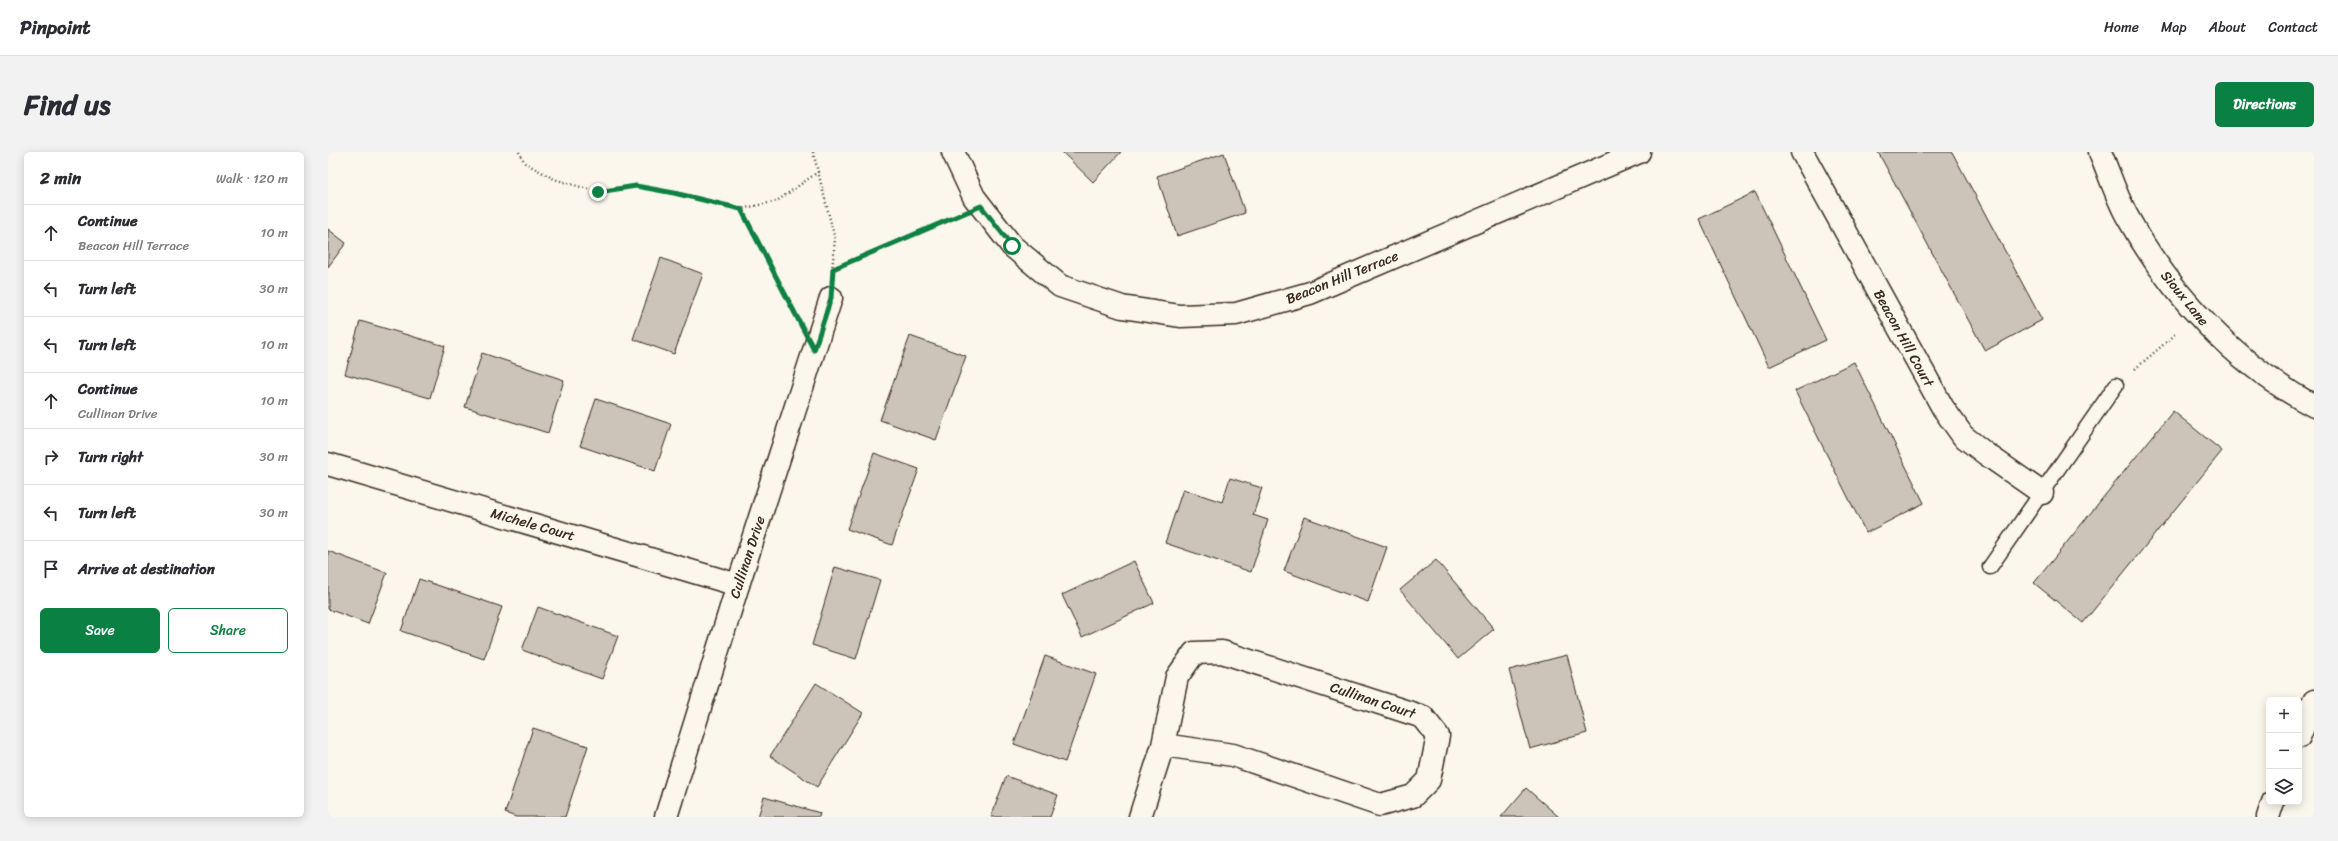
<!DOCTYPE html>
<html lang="en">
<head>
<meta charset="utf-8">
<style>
	body { margin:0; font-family:Sriracha,sans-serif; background:#f2f2f3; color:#2b2b33 }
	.controls { position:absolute; right:12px; bottom:12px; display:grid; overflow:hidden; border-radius:6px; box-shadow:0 2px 10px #0003 }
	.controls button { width:36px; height:36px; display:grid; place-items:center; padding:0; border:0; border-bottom:1px solid #e1e1e2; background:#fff; color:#2b2b33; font:20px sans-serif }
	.stop { position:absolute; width:12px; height:12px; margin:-9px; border:3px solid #0b8043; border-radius:50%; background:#fff }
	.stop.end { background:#0b8043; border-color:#fff; box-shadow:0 1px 4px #0008 }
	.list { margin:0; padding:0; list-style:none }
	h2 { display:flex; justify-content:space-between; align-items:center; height:52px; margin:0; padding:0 16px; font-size:17px }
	h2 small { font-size:13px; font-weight:400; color:#7c7c81 }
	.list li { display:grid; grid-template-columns:26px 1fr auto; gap:12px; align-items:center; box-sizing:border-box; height:56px; padding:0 16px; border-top:1px solid #e1e1e2 }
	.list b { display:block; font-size:15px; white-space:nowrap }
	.list p { margin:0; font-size:13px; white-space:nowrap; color:#7c7c81 }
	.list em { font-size:13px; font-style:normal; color:#7c7c81 }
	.actions { display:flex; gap:8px; padding:12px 16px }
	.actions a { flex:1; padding:9px 0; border:1px solid #0b8043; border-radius:6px; text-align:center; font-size:14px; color:#0b8043 }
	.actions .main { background:#0b8043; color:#fff }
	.icon { flex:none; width:22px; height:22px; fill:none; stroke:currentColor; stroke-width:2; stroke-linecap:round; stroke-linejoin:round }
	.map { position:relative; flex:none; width:1986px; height:665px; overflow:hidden; border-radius:6px }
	header { display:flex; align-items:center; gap:24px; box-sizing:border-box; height:56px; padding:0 20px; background:#fff; border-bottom:1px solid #e1e1e2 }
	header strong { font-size:19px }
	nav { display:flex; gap:22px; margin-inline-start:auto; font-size:14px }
	.intro { display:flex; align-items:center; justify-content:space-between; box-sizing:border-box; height:96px; padding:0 24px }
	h1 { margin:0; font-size:28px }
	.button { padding:10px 18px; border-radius:6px; background:#0b8043; color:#fff; font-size:14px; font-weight:700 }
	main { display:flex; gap:24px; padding:0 24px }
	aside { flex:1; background:#fff; border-radius:6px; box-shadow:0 2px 10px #0003 }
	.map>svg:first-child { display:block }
	.building { fill:#ccc4b9; stroke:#3b2a1e }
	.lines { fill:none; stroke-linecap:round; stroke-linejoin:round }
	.lane-casing { stroke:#3b2a1e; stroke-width:17 }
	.street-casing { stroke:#3b2a1e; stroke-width:25 }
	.primary-casing { stroke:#3b2a1e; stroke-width:25 }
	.path { stroke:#3b2a1e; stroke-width:2.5; stroke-dasharray:1 3; stroke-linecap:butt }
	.lane { stroke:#fbf7ec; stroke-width:14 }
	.street { stroke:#fbf7ec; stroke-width:22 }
	.primary { stroke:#fbf7ec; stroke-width:22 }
	.route { stroke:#0b8043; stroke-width:5 }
	.labels { text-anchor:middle; stroke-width:3; stroke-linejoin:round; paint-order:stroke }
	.street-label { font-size:14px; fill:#3b2a1e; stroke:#fbf7ec }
</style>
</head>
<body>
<header>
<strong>Pinpoint</strong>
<nav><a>Home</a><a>Map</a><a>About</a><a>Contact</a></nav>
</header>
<div class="intro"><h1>Find us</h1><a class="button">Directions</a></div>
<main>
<aside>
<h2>2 min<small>Walk · 120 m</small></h2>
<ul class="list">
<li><svg class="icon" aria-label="ahead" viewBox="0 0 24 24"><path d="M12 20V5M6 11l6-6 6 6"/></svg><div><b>Continue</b><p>Beacon Hill Terrace</p></div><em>10 m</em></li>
<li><svg class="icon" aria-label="left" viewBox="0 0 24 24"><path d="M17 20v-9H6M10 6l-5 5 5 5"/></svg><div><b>Turn left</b></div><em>30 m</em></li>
<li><svg class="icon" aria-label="left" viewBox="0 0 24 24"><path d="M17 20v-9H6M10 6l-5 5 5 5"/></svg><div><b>Turn left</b></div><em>10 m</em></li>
<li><svg class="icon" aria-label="ahead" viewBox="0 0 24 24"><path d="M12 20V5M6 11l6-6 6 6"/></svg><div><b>Continue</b><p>Cullinan Drive</p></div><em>10 m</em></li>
<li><svg class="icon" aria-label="right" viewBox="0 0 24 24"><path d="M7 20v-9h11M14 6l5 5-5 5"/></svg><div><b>Turn right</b></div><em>30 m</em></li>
<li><svg class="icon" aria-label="left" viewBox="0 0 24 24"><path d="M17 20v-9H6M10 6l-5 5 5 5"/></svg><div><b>Turn left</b></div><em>30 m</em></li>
<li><svg class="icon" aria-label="arrive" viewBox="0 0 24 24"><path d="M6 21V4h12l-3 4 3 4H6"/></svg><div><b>Arrive at destination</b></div></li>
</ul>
<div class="actions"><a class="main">Save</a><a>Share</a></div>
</aside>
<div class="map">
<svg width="1986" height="665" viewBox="0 0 1986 665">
	<rect width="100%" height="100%" fill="#fbf7ec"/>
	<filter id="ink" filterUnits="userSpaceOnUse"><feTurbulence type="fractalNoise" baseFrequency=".025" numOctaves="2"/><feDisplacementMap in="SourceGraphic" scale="8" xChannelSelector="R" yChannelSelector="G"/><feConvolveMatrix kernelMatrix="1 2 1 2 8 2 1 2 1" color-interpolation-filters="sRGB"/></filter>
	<g filter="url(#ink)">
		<g class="building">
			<path d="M 734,0 L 793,0 L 765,30 Z"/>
			<path d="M 1550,0 L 1624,0 L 1714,168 L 1657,199 Z"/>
			<path d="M 896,1 L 917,61 L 849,84 L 829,24 Z"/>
			<path d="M 1427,40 L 1498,188 L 1441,215 L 1371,67 Z"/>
			<path d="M 0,77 L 18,91 L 0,115 Z"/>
			<path d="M 333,106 L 375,122 L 346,202 L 305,187 Z"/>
			<path d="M 32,169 L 117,194 L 102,246 L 17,222 Z"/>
			<path d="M 582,184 L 638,204 L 608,288 L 552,268 Z"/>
			<path d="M 154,201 L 236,228 L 220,281 L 137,255 Z"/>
			<path d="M 1526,210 L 1596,351 L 1538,381 L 1467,239 Z"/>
			<path d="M 268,247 L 343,272 L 327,319 L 252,294 Z"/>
			<path d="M 1845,259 L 1894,299 L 1755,471 L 1706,431 Z"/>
			<path d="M 546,301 L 591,317 L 564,393 L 519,377 Z"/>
			<path d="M 902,326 L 934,336 L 925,363 L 940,368 L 923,420 L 837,391 L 855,337 L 894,350 Z"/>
			<path d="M 976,365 L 1059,395 L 1040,450 L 956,419 Z"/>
			<path d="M 0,399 L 59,421 L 40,472 L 0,457 Z"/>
			<path d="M 1108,408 L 1166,477 L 1130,507 L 1072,438 Z"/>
			<path d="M 806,409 L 826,451 L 754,485 L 734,443 Z"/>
			<path d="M 507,415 L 552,428 L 528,507 L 484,493 Z"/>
			<path d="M 91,427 L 174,455 L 156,507 L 73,479 Z"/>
			<path d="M 210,455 L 290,484 L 274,527 L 194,498 Z"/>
			<path d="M 1239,503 L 1259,581 L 1202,597 L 1181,518 Z"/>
			<path d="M 717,504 L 768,522 L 737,610 L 686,592 Z"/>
			<path d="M 488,531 L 535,561 L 489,635 L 442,604 Z"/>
			<path d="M 205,576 L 260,594 L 237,665 L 188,665 L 177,661 Z"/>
			<path d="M 678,624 L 730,643 L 722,665 L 663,665 Z"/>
			<path d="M 1198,636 L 1231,665 L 1173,665 Z"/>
			<path d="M 436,645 L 492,661 L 491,665 L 430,665 Z"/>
		</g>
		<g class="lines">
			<defs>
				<path id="lane" d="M 1662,415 L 1788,233"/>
				<g id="street">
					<path d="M 625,0 L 646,45 L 684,94 L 732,134 L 794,155 L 852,164 L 908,162 L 982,141 L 1311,0"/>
					<path d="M 1474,0 L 1615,256 L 1635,284 L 1658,302 L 1714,341"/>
					<path d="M 1772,0 C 1781,21 1788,44 1799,64 C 1842,142 1907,212 1986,254"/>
					<path d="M 0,312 L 410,433"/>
					<path d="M 338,665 L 410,433 L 503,146"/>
					<path d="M 812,665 L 835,593 L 849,525 L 866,501 L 894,500 L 1095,565 L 1110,584 L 1101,628 L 1085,644 L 1052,653 L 905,603 L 835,593"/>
				</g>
				<g id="primary">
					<path d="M 1971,585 L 1986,549"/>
					<path d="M 1940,665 L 1945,650"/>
				</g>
			</defs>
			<use href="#lane" class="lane-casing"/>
			<use href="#street" class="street-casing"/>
			<use href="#primary" class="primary-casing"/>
			<g class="path">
				<path d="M 191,0 L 197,11 L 226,27 L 270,40 L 308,34 L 346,41 L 413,57 L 449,49 L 490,20"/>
				<path d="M 485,0 L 507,87 L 504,119"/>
				<path d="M 413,57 L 467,161"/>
				<path d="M 506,116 L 625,66"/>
				<path d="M 1807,217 L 1849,181"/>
			</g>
			<use href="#lane" class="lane"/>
			<use href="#street" class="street"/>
			<use href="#primary" class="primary"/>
		</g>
	</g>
	<g class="lines" filter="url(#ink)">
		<path class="route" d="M 270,40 L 308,34 L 346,41 L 413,57 L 486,198 L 503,146 L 505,117 L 653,54 L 684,94"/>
	</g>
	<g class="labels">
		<g class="street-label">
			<text transform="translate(1014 125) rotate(-22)" y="5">Beacon Hill Terrace</text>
			<text transform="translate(1857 146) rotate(51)" y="5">Sioux Lane</text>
			<text transform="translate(1576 186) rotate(61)" y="5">Beacon Hill Court</text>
			<text transform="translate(205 372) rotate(16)" y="5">Michele Court</text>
			<text transform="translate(419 405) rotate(-72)" y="5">Cullinan Drive</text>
			<text transform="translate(1045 548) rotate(18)" y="5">Cullinan Court</text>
		</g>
	</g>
</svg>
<div class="controls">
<button>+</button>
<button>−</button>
<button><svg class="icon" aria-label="layers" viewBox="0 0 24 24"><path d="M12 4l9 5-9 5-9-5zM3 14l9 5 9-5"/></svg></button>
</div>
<div class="stop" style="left:684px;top:94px"></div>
<div class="stop end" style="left:270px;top:40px"></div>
</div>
</main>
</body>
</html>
